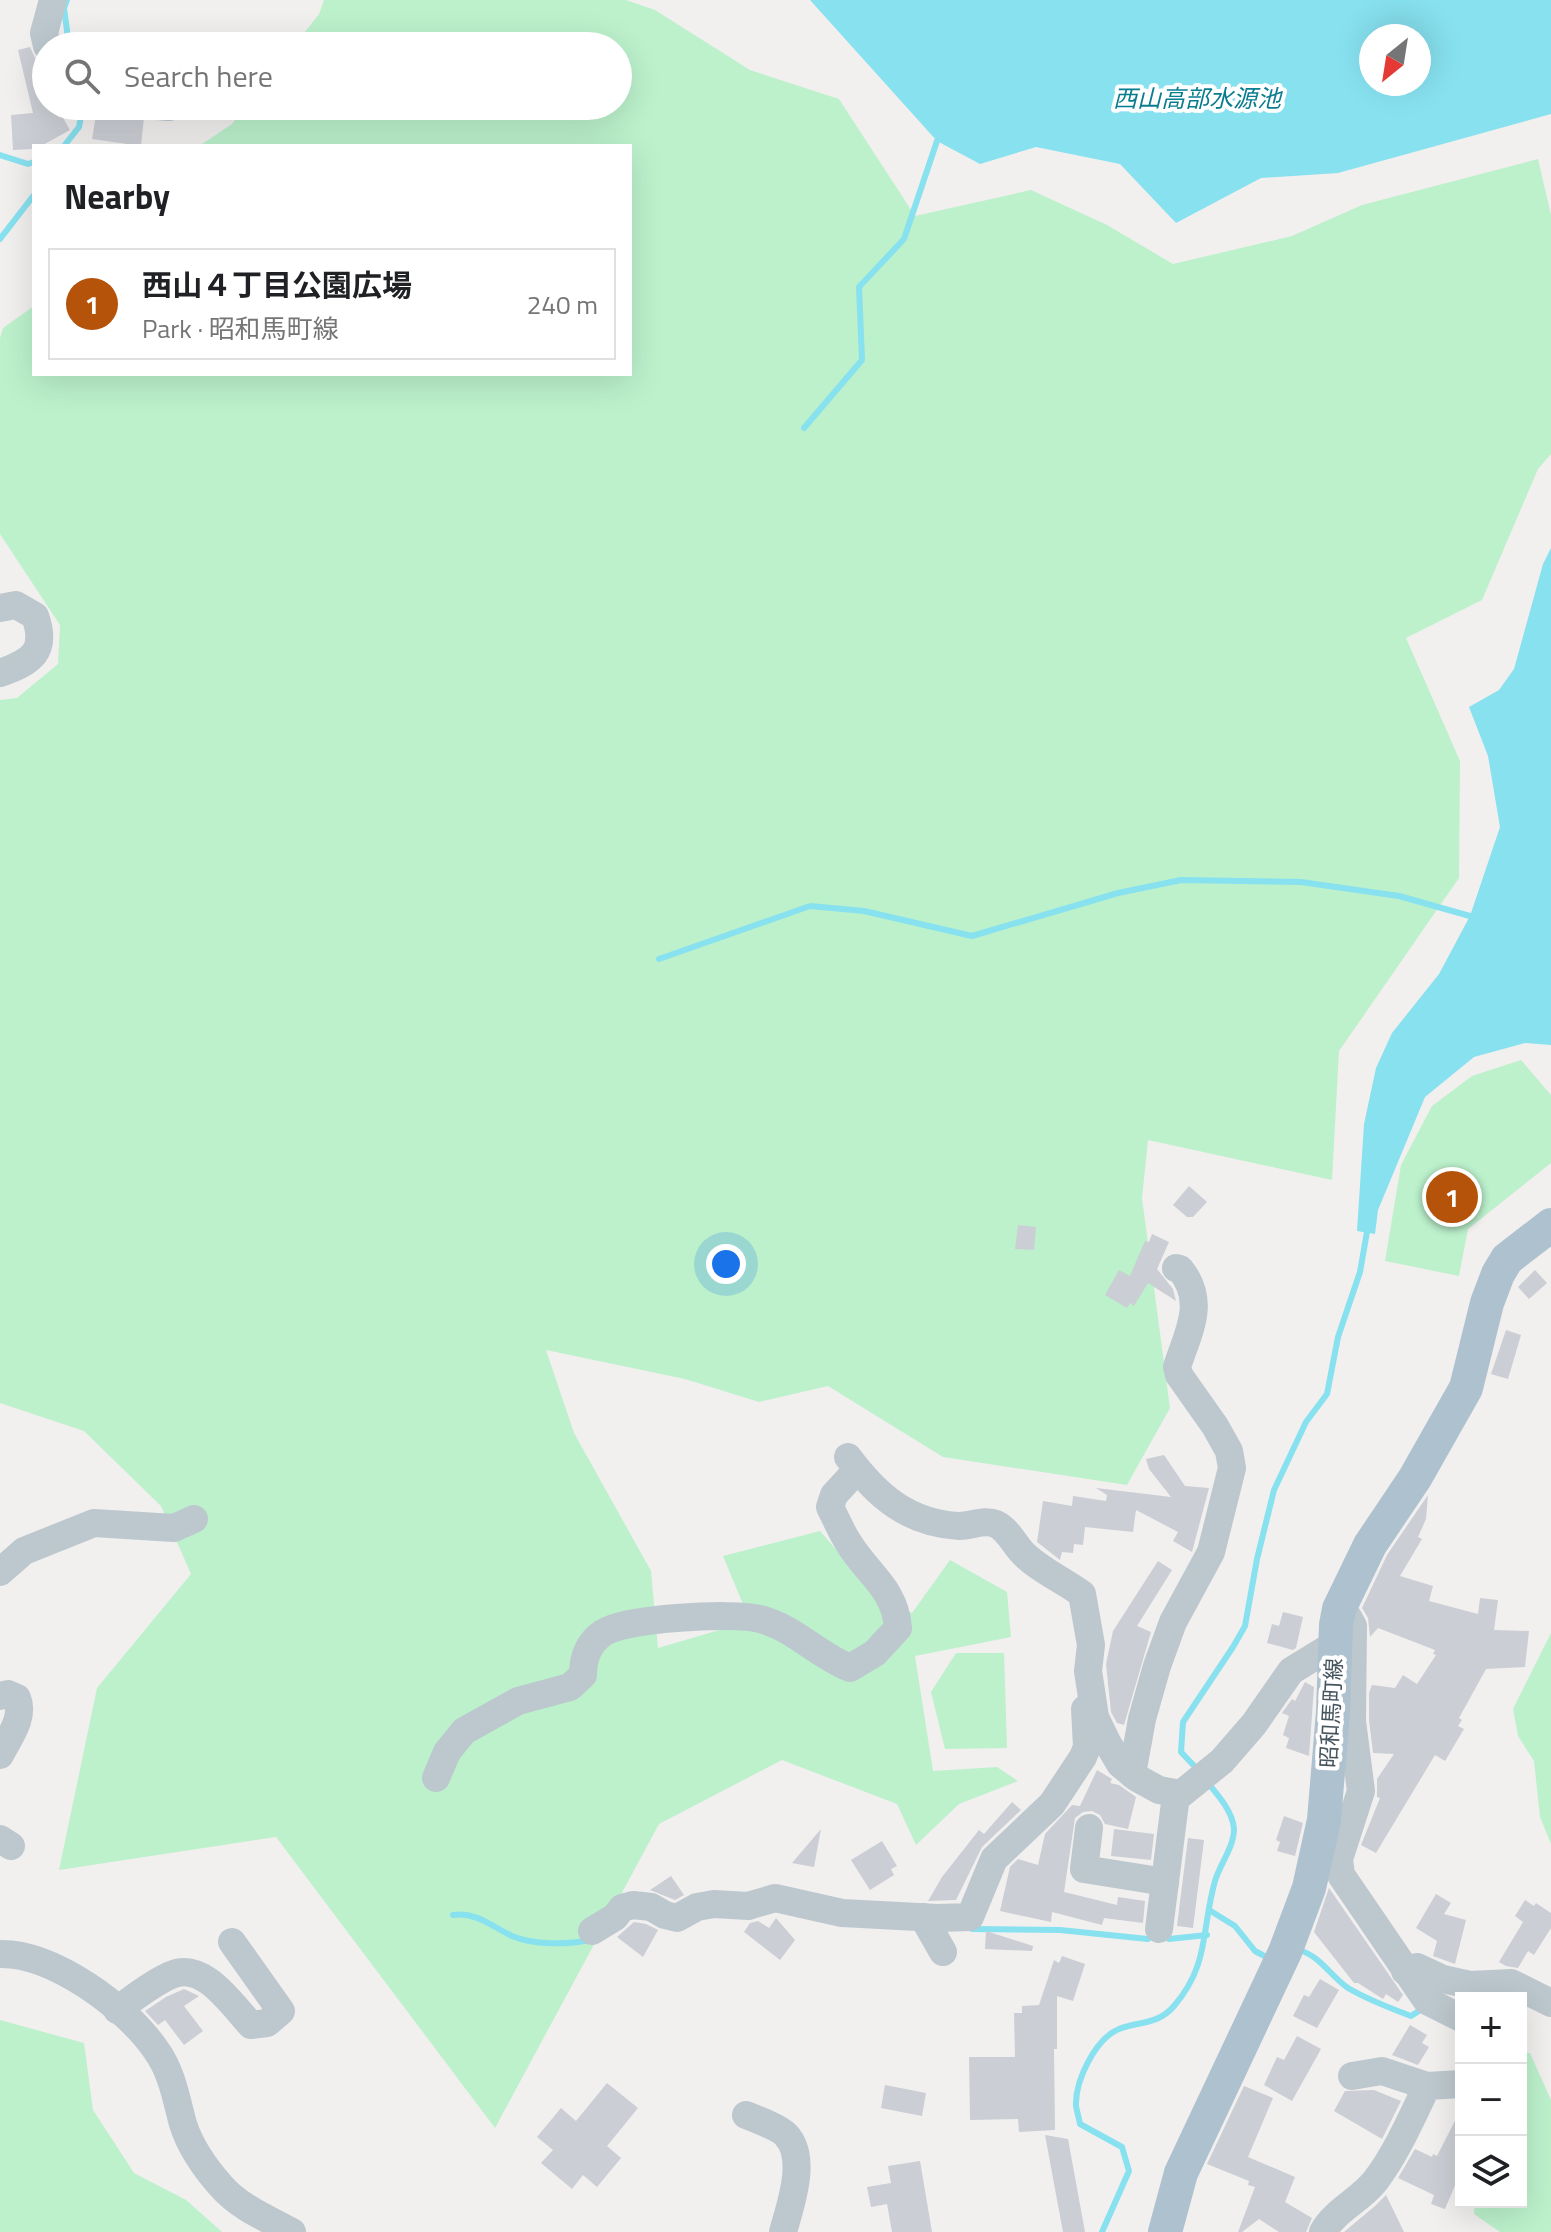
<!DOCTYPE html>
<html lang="en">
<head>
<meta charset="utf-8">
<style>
	body { margin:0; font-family:"Titillium Web","Noto Sans JP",sans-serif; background:#f6f6f6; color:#202124 }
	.controls { position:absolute; right:24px; bottom:24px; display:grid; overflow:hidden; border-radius:0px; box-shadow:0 8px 32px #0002 }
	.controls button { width:72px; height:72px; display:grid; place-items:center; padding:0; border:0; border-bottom:2px solid #e0e0e0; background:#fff; color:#202124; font:40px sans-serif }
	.compass { position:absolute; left:1359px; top:24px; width:72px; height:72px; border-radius:50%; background:#fff; box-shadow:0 8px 32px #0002; rotate:210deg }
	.you { position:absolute; left:726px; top:1264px; width:28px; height:28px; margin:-20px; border:6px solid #fff; border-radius:50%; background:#1a73e8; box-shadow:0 0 0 12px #1a73e833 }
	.badge { display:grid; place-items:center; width:52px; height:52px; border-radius:50%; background:#b45309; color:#fff; font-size:26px; font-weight:700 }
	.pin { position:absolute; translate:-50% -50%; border:4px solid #fff; box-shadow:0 2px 8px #0006 }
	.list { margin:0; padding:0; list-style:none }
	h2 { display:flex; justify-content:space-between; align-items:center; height:104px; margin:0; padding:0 32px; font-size:34px }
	h2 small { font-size:26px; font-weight:400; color:#757577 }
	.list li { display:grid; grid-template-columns:52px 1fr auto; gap:24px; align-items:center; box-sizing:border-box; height:112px; margin:0 16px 16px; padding:0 16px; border:2px solid #e0e0e0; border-radius:0px }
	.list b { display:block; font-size:30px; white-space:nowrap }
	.list p { margin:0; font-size:26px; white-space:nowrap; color:#757577 }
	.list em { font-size:26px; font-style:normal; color:#757577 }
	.icon { flex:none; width:44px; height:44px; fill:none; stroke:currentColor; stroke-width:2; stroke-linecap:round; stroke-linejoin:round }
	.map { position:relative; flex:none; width:1551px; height:2232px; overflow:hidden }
	.search { position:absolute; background:#fff; box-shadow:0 8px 32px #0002; left:32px; top:32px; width:600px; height:88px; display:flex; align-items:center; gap:20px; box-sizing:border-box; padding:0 28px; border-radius:44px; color:#757577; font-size:30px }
	.panel { position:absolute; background:#fff; box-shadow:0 8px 32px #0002; left:32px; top:144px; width:600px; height:232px; border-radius:0px }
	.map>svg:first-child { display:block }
	.green { fill:#bcf1cc }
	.water { fill:#87e1ef; fill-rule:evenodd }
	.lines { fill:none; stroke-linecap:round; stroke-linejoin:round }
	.stream { stroke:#87e1ef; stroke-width:6 }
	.building { fill:#cbced4 }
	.minor { stroke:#bcc8ce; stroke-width:28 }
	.major { stroke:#aec1cf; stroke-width:34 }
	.labels { text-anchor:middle; stroke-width:8; stroke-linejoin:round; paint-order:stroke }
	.street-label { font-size:22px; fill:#46545d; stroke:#fff }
	.water-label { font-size:24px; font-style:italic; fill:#097d8f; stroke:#fff }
</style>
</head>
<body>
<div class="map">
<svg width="1551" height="2232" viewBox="0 0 1551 2232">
	<rect width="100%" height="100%" fill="#f2efef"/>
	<g class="green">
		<path d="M 324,0 L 626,0 L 655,10 L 750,70 L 839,99 L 915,216 L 1031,190 L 1107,225 L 1173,264 L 1292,236 L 1362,205 L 1538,159 L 1551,215 L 1551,454 L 1538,469 L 1482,600 L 1406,638 L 1460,761 L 1459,878 L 1339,1051 L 1332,1180 L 1148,1140 L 1142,1198 L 1170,1408 L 1127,1485 L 943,1457 L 828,1386 L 759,1402 L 685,1379 L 546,1350 L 574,1433 L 651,1571 L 658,1648 L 750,1621 L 723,1556 L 820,1531 L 873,1592 L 912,1613 L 950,1560 L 1007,1592 L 1011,1637 L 915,1656 L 933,1771 L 997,1767 L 1018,1781 L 959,1804 L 916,1845 L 897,1804 L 782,1760 L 659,1824 L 495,2128 L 276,1837 L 59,1870 L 97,1688 L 191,1574 L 161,1506 L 84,1431 L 0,1403 L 0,700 L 17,698 L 58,664 L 60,625 L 0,534 L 0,338 L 3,328 L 34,306 L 34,374 L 630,374 L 630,146 L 199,146 L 232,124 L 246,106 L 618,106 L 618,46 L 294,46 L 319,14 Z"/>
		<path d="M 1521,1060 L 1551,1095 L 1551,1163 L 1468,1229 L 1459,1276 L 1385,1261 L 1401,1165 L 1432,1106 L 1472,1076 Z"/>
		<path d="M 1551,1633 L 1551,1844 L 1540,1817 L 1534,1761 L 1518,1736 L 1513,1709 Z"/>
		<path d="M 956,1653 L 1004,1653 L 1007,1748 L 945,1749 L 931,1692 Z"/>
		<path d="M 0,2020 L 84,2043 L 93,2110 L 134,2173 L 186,2200 L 222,2232 L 0,2232 Z"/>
		<path d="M 1521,2052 L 1530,2053 L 1551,2100 L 1551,2232 L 1500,2232 L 1474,2214 L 1475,2202 L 1521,2202 Z"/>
	</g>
	<g class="water">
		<path d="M 810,0 L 1551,0 L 1551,114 L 1338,173 L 1261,178 L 1176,223 L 1120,164 L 1036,147 L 980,164 L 937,141 ZM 1371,36 L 1419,36 L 1419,84 L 1371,84 Z"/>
		<path d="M 1551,548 L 1551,1045 L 1525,1043 L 1474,1057 L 1425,1097 L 1378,1210 L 1375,1234 L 1357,1231 L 1364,1124 L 1376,1068 L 1392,1033 L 1439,974 L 1470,916 L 1500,827 L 1488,756 L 1469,707 L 1499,690 L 1514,669 L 1543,564 Z"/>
	</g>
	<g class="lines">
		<g class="stream">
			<path d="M 67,0 L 64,8 L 69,46"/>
			<path d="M 64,146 L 79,127 L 83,106"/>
			<path d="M 0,155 L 28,164 L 34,162"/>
			<path d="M 0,239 L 34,195"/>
			<path d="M 804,428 L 862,360 L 859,287 L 904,239 L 937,141"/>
			<path d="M 659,959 L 810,906 L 864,911 L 972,936 L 1118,893 L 1181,880 L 1301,882 L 1399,896 L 1470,916"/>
			<path d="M 1198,1770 L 1181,1752 L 1183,1722 L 1233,1647 L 1245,1626 L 1257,1559 L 1274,1490 L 1306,1422 L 1327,1394 L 1338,1337 L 1360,1272 L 1368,1226"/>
			<path d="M 1209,1910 L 1235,1926 L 1255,1951 L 1270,1959"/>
			<path d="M 453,1915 C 477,1912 491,1926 512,1936 C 533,1945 567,1945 589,1940"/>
			<path d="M 972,1929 L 1060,1930 L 1148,1939"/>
			<path d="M 1169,1939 L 1207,1935"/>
			<path d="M 1299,1950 C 1322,1957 1330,1976 1348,1988 C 1368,2000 1390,2008 1411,2016 L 1422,2009"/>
			<path d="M 1102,2232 L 1129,2171 L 1122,2147 L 1080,2124 C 1079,2118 1077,2112 1076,2106 C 1075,2081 1095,2039 1119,2029 C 1139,2021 1158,2025 1174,2006 C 1210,1964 1201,1930 1215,1881 C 1220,1864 1234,1847 1234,1829 C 1233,1812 1218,1795 1207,1782"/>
		</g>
	</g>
	<g class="building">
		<path d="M 30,47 L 35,58 L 45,62 L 46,106 L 56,106 L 70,130 L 41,146 L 33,146 L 33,149 L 13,150 L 11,115 L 33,113 L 18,50 Z"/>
		<path d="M 97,109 L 144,117 L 141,146 L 92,139 Z"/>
		<path d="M 1189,1186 L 1207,1202 L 1193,1217 L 1187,1217 L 1173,1205 Z"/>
		<path d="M 1018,1225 L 1036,1227 L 1034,1250 L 1015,1249 Z"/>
		<path d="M 1152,1234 L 1169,1242 L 1157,1269 L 1173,1289 L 1176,1301 L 1148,1283 L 1134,1306 L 1130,1303 L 1127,1308 L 1105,1295 L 1119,1270 L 1130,1276 L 1145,1241 L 1149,1242 Z"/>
		<path d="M 1535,1270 L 1547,1283 L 1529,1299 L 1518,1287 Z"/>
		<path d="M 1506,1330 L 1521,1335 L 1508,1379 L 1491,1374 Z"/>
		<path d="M 1164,1455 L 1185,1486 L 1209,1488 L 1192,1552 L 1173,1541 L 1178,1532 L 1136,1510 L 1133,1532 L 1085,1527 L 1083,1545 L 1074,1544 L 1073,1553 L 1062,1552 L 1060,1560 L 1037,1542 L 1043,1501 L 1072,1506 L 1073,1496 L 1106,1501 L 1107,1495 L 1096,1488 L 1171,1497 L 1149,1469 L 1146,1459 Z"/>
		<path d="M 1428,1495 L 1426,1519 L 1418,1537 L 1422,1539 L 1400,1576 L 1433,1586 L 1429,1601 L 1478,1614 L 1480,1598 L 1498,1600 L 1494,1630 L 1529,1631 L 1525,1667 L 1486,1669 L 1459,1718 L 1462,1720 L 1458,1726 L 1464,1729 L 1445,1761 L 1435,1755 L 1376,1853 L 1361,1845 L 1380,1798 L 1377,1797 L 1377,1779 L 1394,1754 L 1373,1753 L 1369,1720 L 1369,1693 L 1372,1685 L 1395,1688 L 1403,1675 L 1417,1684 L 1436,1655 L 1433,1654 L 1435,1650 L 1378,1628 L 1370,1637 L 1368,1618 L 1362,1608 L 1387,1555 Z"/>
		<path d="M 1158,1561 L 1172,1570 L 1137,1626 L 1151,1632 L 1124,1725 L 1117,1723 L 1111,1712 L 1106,1664 L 1113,1631 Z"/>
		<path d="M 1283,1612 L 1303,1617 L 1296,1648 L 1293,1650 L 1267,1643 L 1272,1624 L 1279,1626 Z"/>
		<path d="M 1305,1682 L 1314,1687 L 1309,1756 L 1286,1748 L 1289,1738 L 1283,1735 L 1289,1716 L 1282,1713 L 1292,1699 L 1295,1701 Z"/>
		<path d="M 1097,1770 L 1112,1779 L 1110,1783 L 1119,1785 L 1136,1797 L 1128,1829 L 1105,1824 L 1100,1815 L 1092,1811 L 1083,1812 L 1075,1818 L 1064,1892 L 1117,1905 L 1118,1897 L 1145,1901 L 1143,1923 L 1104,1918 L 1102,1925 L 1052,1912 L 1051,1922 L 1000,1911 L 1010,1867 L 1018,1859 L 1038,1865 L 1045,1834 L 1072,1805 L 1080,1806 Z"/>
		<path d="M 1012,1802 L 1021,1810 L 982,1847 L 956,1900 L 928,1901 L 942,1877 L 979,1830 L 984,1834 Z"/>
		<path d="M 1284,1816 L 1303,1823 L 1295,1856 L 1277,1851 L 1280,1842 L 1276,1840 Z"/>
		<path d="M 821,1829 L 814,1867 L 792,1863 Z"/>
		<path d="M 1114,1829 L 1154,1834 L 1151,1860 L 1111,1856 Z"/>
		<path d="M 1188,1838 L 1204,1840 L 1193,1928 L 1177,1926 Z"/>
		<path d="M 882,1841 L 897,1866 L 891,1869 L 894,1875 L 870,1890 L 851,1860 Z"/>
		<path d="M 671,1876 L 684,1895 L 675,1900 L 650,1890 Z"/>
		<path d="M 1329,1888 L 1403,1995 L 1398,2002 L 1386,1994 L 1383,1999 L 1358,1983 L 1354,1983 L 1314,1932 Z"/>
		<path d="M 1436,1894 L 1451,1903 L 1444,1914 L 1466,1920 L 1455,1964 L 1433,1956 L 1437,1941 L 1416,1928 Z"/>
		<path d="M 1525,1900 L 1534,1906 L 1536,1903 L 1551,1913 L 1551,1928 L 1534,1955 L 1528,1951 L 1518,1968 L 1506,1966 L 1499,1962 L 1523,1922 L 1515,1916 Z"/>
		<path d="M 776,1918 L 795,1940 L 780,1960 L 744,1932 L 750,1923 L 758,1921 L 769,1928 Z"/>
		<path d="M 634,1922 L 646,1924 L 658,1930 L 643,1957 L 617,1937 Z"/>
		<path d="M 986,1931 L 1033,1946 L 1032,1951 L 985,1949 Z"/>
		<path d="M 1062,1956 L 1085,1964 L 1073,2001 L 1057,1996 L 1057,2049 L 1054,2049 L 1055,2130 L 1019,2132 L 1018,2119 L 970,2120 L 969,2057 L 1015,2057 L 1014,2013 L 1022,2013 L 1022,2006 L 1039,2005 L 1054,1960 L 1059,1963 Z"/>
		<path d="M 1320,1979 L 1339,1990 L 1317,2028 L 1293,2016 L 1304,1995 L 1309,1997 Z"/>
		<path d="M 184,1989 L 199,1996 L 184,2006 L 203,2031 L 184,2045 L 165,2020 L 158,2025 L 145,2011 L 166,1997 Z"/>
		<path d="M 1410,2025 L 1427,2035 L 1422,2043 L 1429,2047 L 1418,2065 L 1392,2055 Z"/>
		<path d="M 1297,2036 L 1321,2049 L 1292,2101 L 1264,2085 L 1277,2057 L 1284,2060 Z"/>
		<path d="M 607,2083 L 638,2108 L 607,2146 L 621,2158 L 597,2187 L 583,2175 L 572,2189 L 541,2163 L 553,2150 L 537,2137 L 561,2108 L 576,2121 Z"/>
		<path d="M 885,2085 L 926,2093 L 922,2116 L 881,2108 Z"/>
		<path d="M 1244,2086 L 1273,2098 L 1248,2157 L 1295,2177 L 1285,2202 L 1312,2218 L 1306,2232 L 1279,2232 L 1259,2219 L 1242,2232 L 1238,2232 L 1255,2187 L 1248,2185 L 1249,2181 L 1207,2164 Z"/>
		<path d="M 1374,2090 L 1401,2101 L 1382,2139 L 1334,2111 L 1345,2091 Z"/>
		<path d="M 1461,2109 L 1461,2171 L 1445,2209 L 1431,2204 L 1434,2195 L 1398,2178 L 1415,2149 L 1432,2157 L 1433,2154 L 1437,2156 Z"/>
		<path d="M 1045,2135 L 1068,2139 L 1085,2232 L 1063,2232 Z"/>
		<path d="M 920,2161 L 932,2232 L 892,2232 L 887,2204 L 871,2207 L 867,2187 L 891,2183 L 888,2166 Z"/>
		<path d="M 1386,2195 L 1404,2232 L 1344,2232 L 1375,2206 Z"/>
	</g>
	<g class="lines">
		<g class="minor">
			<path d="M 47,46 L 44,33 L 53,0"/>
			<path d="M 157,106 L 169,107"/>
			<path d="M 0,608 L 16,605 L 35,616 C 48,652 31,662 0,673"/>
			<path d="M 848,1457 C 877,1496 908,1523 959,1526 C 972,1526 984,1519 996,1524 C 1008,1530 1013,1542 1021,1551 C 1036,1568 1063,1580 1082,1594 L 1091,1645 L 1088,1671 L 1092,1697 L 1095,1717 L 1107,1742 L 1120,1764 L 1137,1778 L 1159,1790 L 1181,1794 L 1222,1761 L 1254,1724 L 1291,1671 L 1335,1644"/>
			<path d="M 0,1572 L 24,1551 L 94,1523 L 174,1528 L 194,1519"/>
			<path d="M 1339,1609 L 1348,1617 L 1353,1626 L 1352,1721 L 1361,1791 L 1339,1859 L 1341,1875 L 1427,2001 L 1461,2018"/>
			<path d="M 0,1696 L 8,1694 L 17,1698 C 25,1718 9,1737 0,1755"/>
			<path d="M 1132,1774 L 1142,1719 L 1157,1666 L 1173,1622 L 1211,1552 L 1232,1468 L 1229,1451 L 1215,1426 L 1179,1375 L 1177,1367 C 1188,1332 1207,1302 1180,1269 L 1176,1268"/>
			<path d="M 436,1778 L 447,1752 L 464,1731 L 518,1701 L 570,1687 L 583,1675 C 583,1659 588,1643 603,1633 C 625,1618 733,1612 760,1619 C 795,1628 817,1655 850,1668 L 875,1653 L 898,1628 C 895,1588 867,1574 848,1542 C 841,1531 836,1519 830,1507 L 834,1495 L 857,1470"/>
			<path d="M 1089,1828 L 1084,1869 L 1165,1882"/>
			<path d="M 0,1839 L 11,1846"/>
			<path d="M 923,1917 L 943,1952"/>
			<path d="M 1159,1929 L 1176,1795"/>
			<path d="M 592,1931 L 615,1917 L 622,1908 L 633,1905 L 651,1907 L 665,1915 L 677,1918 L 697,1907 L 714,1904 L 748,1906 L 775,1898 L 842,1913 L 937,1918 L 970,1917 L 994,1859 L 1052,1804 L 1083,1757 L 1087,1747 L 1085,1709"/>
			<path d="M 0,1954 C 53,1953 127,2007 156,2050 C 172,2072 176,2098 183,2124 C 190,2146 205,2168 221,2186 C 239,2207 268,2219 292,2232"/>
			<path d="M 1405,1971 L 1417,1967 L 1443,1979 L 1470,1985 L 1511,1983 L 1551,2003"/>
			<path d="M 117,2010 C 134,1998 152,1983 171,1975 C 203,1960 232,2005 251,2025 L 267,2023 L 281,2011 L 232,1942"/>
			<path d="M 1352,2076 L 1382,2071 L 1427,2086"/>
			<path d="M 746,2115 C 756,2119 780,2128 786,2135 C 808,2158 790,2206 783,2232"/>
			<path d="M 1323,2232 C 1335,2210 1361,2200 1376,2180 C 1397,2152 1412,2117 1427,2086 L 1461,2084"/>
		</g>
		<path class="major" d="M 1165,2232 L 1181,2173 L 1285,1952 L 1309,1888 L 1324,1820 L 1333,1712 L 1336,1625 L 1339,1609 L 1370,1545 L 1415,1478 L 1466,1388 L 1487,1303 L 1498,1274 L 1507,1259 L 1551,1225"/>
	</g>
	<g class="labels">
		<g class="street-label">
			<text transform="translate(1331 1713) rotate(-87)" y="8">昭和馬町線</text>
		</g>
		<g class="water-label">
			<text x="1197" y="107">西山高部水源池</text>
		</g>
	</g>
</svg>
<div class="controls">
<button>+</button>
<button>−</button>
<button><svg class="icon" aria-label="layers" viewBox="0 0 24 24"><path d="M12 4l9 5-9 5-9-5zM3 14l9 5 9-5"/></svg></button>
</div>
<svg class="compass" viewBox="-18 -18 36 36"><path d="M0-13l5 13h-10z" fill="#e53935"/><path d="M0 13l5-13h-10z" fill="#757577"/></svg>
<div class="you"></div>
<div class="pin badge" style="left:1452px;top:1197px">1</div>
<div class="search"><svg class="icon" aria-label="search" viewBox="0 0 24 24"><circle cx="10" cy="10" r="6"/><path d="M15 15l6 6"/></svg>Search here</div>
<section class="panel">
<h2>Nearby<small></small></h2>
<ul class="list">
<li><span class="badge">1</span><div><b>西山４丁目公園広場</b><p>Park · 昭和馬町線</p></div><em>240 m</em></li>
</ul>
</section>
</div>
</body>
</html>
